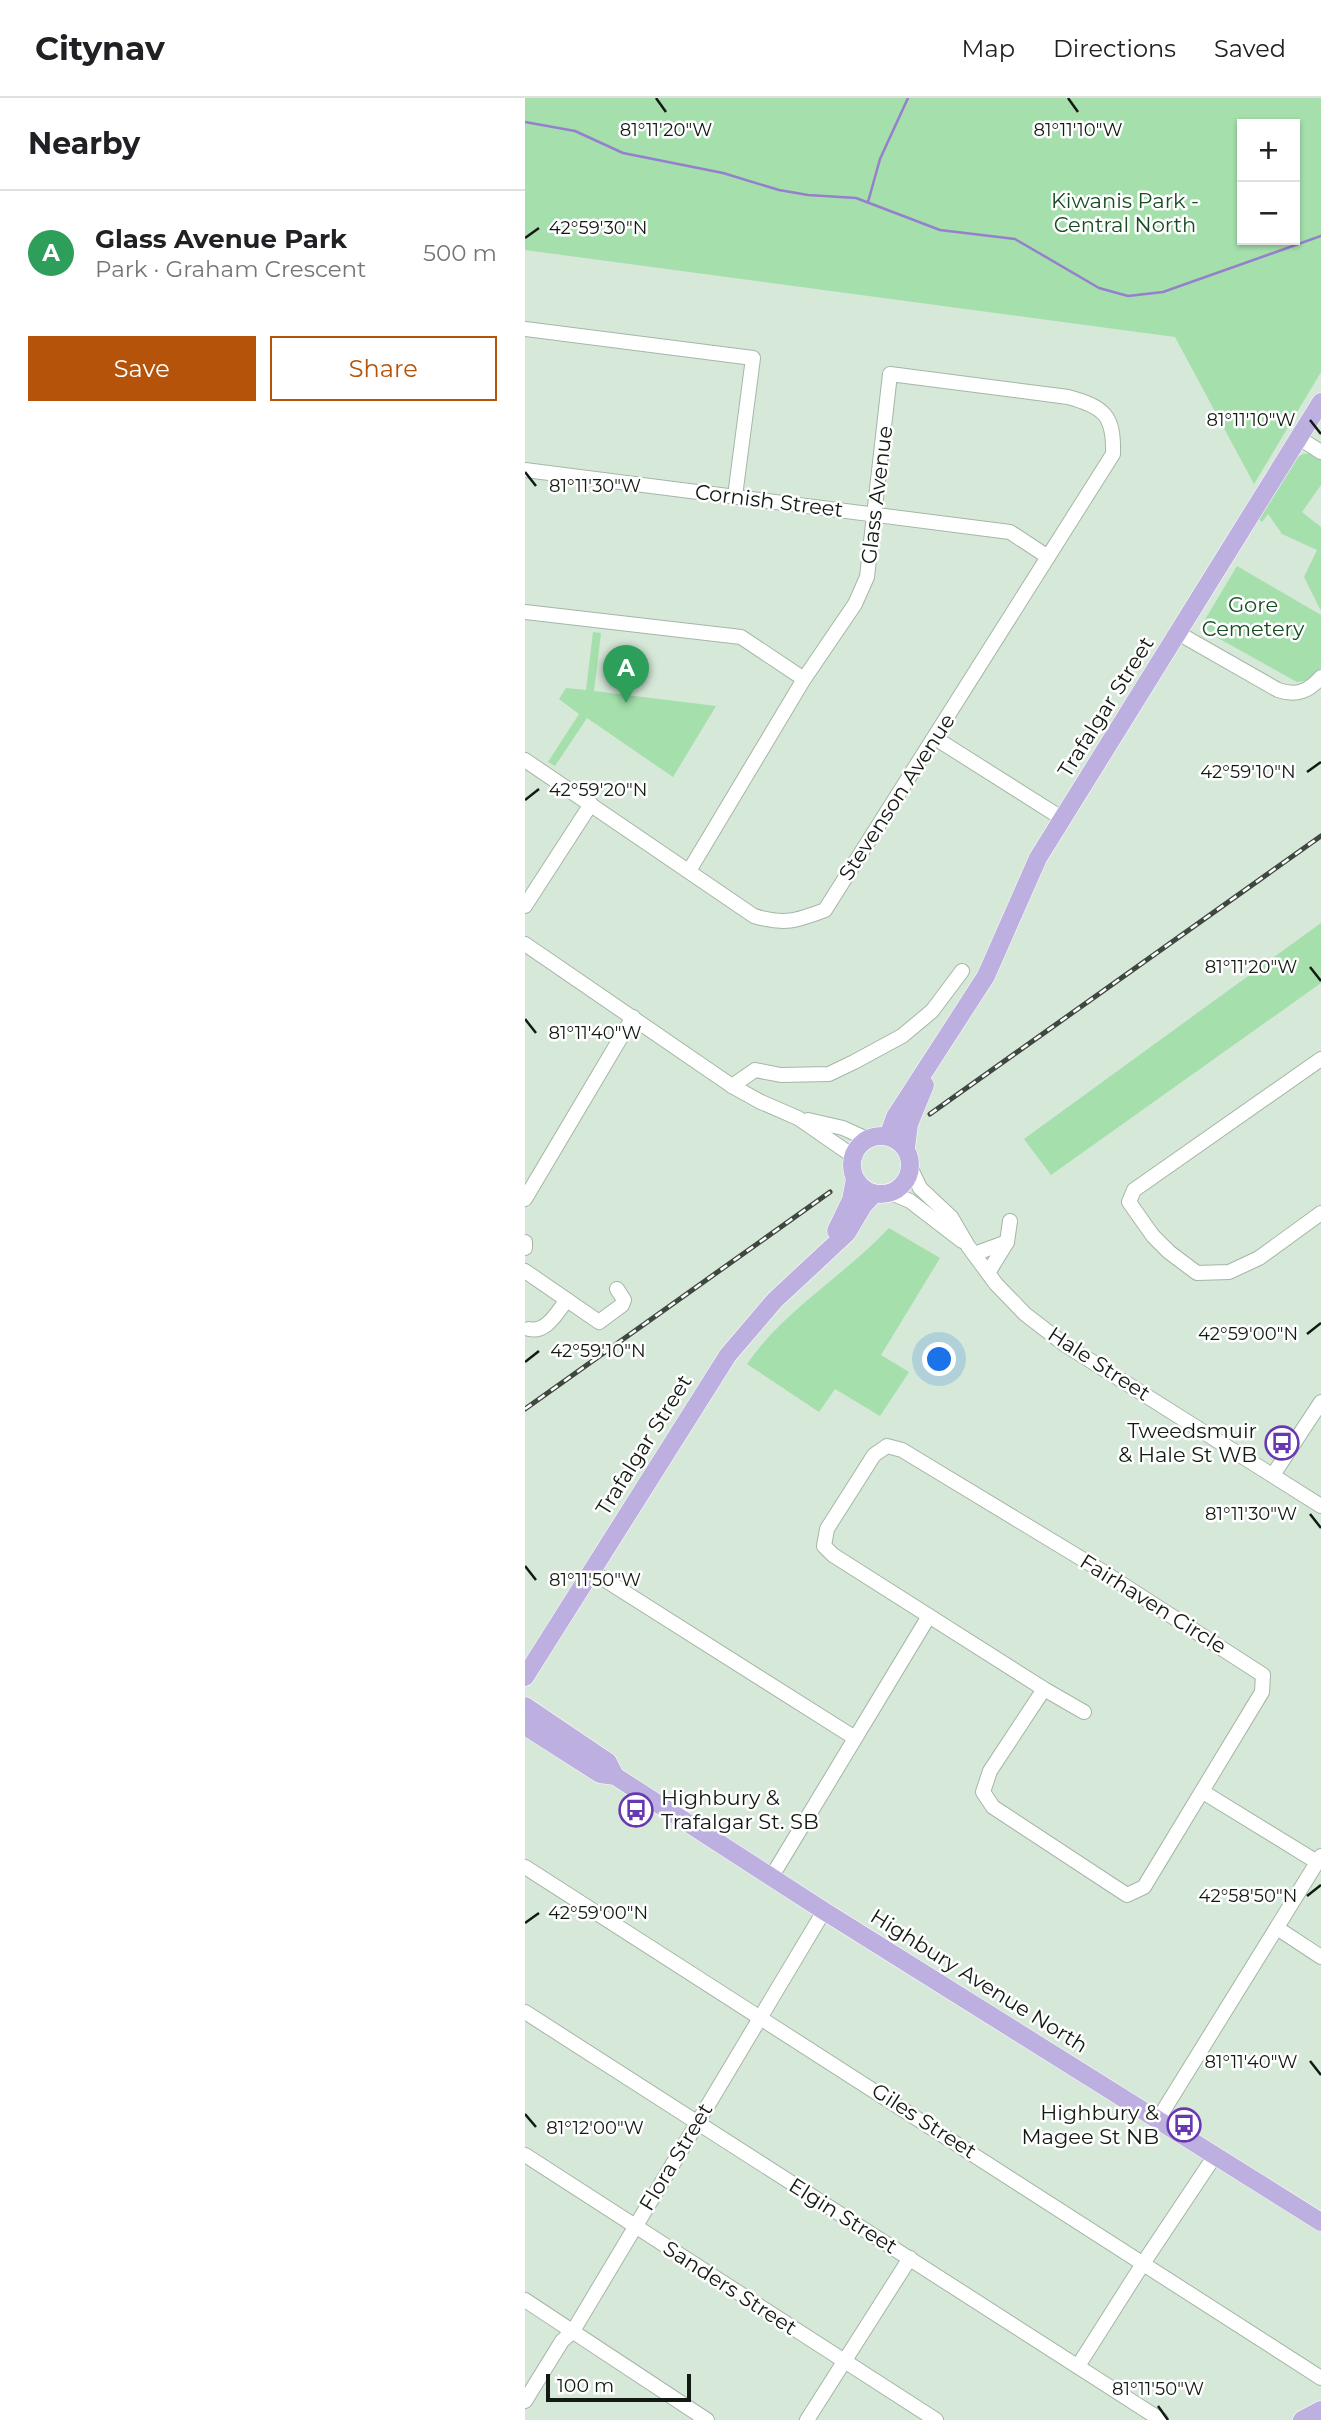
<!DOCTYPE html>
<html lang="en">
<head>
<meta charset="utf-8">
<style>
	body { margin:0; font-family:Montserrat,sans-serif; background:#f2f2f2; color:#202124 }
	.controls { position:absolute; right:21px; top:21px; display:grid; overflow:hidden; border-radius:0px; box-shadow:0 2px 5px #0004 }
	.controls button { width:63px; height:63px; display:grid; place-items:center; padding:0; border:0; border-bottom:2px solid #e0e0e0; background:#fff; color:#202124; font:35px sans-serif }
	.scale { position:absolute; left:21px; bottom:18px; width:145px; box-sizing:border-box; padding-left:7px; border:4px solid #131913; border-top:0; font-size:19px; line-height:24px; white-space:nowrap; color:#131913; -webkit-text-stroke:5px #fff; paint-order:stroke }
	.you { position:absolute; left:415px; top:1262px; width:24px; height:24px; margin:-18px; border:5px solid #fff; border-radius:50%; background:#1a73e8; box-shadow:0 0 0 10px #1a73e833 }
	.badge { display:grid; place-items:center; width:46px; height:46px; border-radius:50%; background:#b45309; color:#fff; font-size:23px; font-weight:700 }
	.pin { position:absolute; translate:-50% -58px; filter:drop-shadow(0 2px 4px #0008) }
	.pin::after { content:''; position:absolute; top:37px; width:24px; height:21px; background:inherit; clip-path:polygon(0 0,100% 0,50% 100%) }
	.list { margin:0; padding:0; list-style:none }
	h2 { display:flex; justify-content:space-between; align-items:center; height:91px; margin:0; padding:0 28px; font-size:30px }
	h2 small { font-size:23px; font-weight:400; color:#757577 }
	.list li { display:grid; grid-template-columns:46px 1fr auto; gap:21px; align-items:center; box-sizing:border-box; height:126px; padding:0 28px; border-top:2px solid #e0e0e0 }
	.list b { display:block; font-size:26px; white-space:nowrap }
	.list p { margin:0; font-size:23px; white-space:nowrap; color:#757577 }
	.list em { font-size:23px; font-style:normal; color:#757577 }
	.actions { display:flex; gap:14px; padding:21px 28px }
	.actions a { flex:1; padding:16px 0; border:2px solid #b45309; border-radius:0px; text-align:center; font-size:24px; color:#b45309 }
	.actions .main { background:#b45309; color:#fff }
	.map { position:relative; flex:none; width:796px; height:2322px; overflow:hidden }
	header { display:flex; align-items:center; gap:42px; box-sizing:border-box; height:98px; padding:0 35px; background:#fff; border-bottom:2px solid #e0e0e0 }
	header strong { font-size:33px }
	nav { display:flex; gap:38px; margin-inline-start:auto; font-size:24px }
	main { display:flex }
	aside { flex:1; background:#fff }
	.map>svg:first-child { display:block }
	.green { fill:#a4dfac; fill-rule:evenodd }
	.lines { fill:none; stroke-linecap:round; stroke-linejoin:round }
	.stream { stroke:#967fcc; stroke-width:2.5 }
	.minor-casing { stroke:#a5b6a7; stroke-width:16 }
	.major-casing { stroke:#fff; stroke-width:19 }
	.minor { stroke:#fff; stroke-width:14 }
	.major { stroke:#beafe1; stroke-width:18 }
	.rail-casing { stroke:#3f4840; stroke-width:5 }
	.rail { stroke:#fff; stroke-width:2.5; stroke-dasharray:8; stroke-linecap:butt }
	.ticks { fill:none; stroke:#131913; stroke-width:2.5 }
	.labels { text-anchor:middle; stroke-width:5; stroke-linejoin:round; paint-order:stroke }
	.park-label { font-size:21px; fill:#184c24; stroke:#fff }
	.street-label { font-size:21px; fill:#131913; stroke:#fff }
	.poi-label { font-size:21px; fill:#131913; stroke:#fff; text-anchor:end }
	.ticks-label { font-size:18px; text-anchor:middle; fill:#131913; stroke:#fff; stroke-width:5; stroke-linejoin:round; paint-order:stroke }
</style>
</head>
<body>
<header>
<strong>Citynav</strong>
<nav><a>Map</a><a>Directions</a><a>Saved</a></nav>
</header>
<main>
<aside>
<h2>Nearby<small></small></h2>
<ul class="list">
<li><span class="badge" style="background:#2e9e5b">A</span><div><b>Glass Avenue Park</b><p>Park · Graham Crescent</p></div><em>500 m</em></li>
</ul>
<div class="actions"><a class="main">Save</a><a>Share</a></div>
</aside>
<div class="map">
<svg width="796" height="2322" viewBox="0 0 796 2322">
	<rect width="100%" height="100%" fill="#d6e8d8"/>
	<g class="green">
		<path d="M 0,0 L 796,0 L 796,274 L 729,386 L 650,239 L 0,152 ZM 717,26 L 770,26 L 770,142 L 717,142 Z"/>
		<path d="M 787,355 L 796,361 L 796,387 L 777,414 L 796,429 L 796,513 L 779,479 L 792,452 L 757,436 L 743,416 L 737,424 L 733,421 L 771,360 L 778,356 Z"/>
		<path d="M 712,468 L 796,517 L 796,570 L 786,582 L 772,584 L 675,530 Z"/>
		<path d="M 68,534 L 76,535 L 69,593 L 191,608 L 148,679 L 62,620 L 30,668 L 23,664 L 54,616 L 34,601 L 41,590 L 61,592 Z"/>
		<path d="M 796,825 L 796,885 L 526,1077 L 499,1041 Z"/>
		<path d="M 364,1130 L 415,1160 L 356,1257 L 384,1274 L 355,1318 L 310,1291 L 294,1314 L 222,1266 C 259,1212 319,1178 364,1130 Z"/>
	</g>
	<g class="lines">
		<g class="stream">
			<path d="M 0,24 L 50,33 L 98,55 L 198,75 L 254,92 L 283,97 L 331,100 L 415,132 L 490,141 L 574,190 L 603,198 L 638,194 L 796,138"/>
			<path d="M 343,104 L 355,61 L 383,0"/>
		</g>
		<defs>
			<g id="minor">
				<path d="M 0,231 L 228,260 L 210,398"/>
				<path d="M 774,340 L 796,354"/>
				<path d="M 0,372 L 485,434 L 523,459"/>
				<path d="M 0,514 L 216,539 L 279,581"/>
				<path d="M 653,535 L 753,592 C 771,598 783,594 796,579"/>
				<path d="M 410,640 L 538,721"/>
				<path d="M 0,662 L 229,818 C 260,827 271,823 300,812 L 588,356 C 589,318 580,309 543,299 L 365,276 L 342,479 L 330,506 L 279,581 L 164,773"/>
				<path d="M 0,808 L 66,706"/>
				<path d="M 0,846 L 207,988 L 236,1004 L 273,1020 L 328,1058"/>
				<path d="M 796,961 L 609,1092 L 604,1104 L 628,1138 L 644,1154 L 672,1175 L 704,1174 L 734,1160 L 796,1115"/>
				<path d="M 207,988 L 230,972 L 256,977 L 304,976 L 329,964 L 377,938 L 407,913 L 437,873"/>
				<path d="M 283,1022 L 318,1030 L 342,1041"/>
				<path d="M 386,1071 L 395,1090 L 426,1119 L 443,1148 L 471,1186 L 500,1216 L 539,1246 L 796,1408"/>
				<path d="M 366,1095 L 385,1103 L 437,1143"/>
				<path d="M 0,1101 L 108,919"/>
				<path d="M 0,1144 L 0,1150"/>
				<path d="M 449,1156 L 482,1144"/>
				<path d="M 0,1173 L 74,1224 L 97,1207 L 99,1202 L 92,1191"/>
				<path d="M 463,1175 L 482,1144 L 485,1123"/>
				<path d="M 4,1231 C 22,1235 32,1214 42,1202"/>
				<path d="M 748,1377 L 796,1304"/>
				<path d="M 66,1473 L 330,1640"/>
				<path d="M 519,1591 L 465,1673 L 458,1694 L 468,1709 L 602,1797 L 619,1789 L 737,1594 L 738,1577 L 572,1470 L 377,1352 L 362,1348 L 349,1357 L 302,1431 L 299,1448 L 308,1457 L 519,1591 L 559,1614"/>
				<path d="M 678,1694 L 792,1764"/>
				<path d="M 0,1769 L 796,2280"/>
				<path d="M 247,1778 L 404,1518"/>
				<path d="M 752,1830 L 796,1859"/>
				<path d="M 0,1914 L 636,2322"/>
				<path d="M 632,2023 L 796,1758"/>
				<path d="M 0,2057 L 411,2322"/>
				<path d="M 0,2202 L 182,2322"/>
				<path d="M 553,2268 L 619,2164 L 689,2059"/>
				<path d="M 0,2303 L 37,2243 L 48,2233 L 299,1813"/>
				<path d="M 282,2322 L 385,2160"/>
			</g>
			<g id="major">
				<circle cx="356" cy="1067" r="29"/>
				<path d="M 363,1038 L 370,1019 L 461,878 L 513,760 L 796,304"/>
				<path d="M 381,1050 L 384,1026 L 400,987"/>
				<path d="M 311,1133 L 326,1102 L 330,1081"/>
				<path d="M 0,1579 L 203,1257 L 250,1202 L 322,1135 L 338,1108 L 349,1096"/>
				<path d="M 0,1608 L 83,1664 L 90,1678"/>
				<path d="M 0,1628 L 75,1676 L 90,1678 L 299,1813 L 796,2124"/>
				<path d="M 777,2322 L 796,2312"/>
			</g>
		</defs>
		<use href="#minor" class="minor-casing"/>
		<use href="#major" class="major-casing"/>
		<use href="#minor" class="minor"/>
		<use href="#major" class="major"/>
		<defs>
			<g id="rail">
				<path d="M 405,1016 L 796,738"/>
				<path d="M 0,1311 L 305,1094"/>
			</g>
		</defs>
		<use href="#rail" class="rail-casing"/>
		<use href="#rail" class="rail"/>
	</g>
	<path class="ticks" d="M 131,0 L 141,14M 543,0 L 553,14M 0,140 L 14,130M 785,322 L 796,336M 0,374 L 11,388M 782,674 L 796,664M 0,702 L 14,691M 785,869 L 796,883M 0,921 L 11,935M 782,1236 L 796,1225M 0,1264 L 14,1253M 785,1416 L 796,1430M 0,1468 L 11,1482M 782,1798 L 796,1787M 0,1825 L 14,1815M 785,1963 L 796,1977M 0,2016 L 11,2029M 633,2308 L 643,2322"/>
	<defs>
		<symbol id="bus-ring" viewBox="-11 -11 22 22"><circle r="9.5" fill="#fff" stroke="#6738af" stroke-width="1.5"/><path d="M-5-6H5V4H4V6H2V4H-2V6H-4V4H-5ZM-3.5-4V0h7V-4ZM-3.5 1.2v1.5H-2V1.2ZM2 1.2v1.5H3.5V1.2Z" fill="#6738af"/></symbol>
	</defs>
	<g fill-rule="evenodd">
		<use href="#bus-ring" x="738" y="1326" width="38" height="38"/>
		<use href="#bus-ring" x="92" y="1693" width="38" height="38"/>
		<use href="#bus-ring" x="640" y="2008" width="38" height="38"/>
	</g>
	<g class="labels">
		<g class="park-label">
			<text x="600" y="110">Kiwanis Park -<tspan x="600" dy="24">Central North</tspan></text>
			<text x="728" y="514">Gore<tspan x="728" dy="24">Cemetery</tspan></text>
		</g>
		<g class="street-label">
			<text transform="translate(352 397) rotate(-83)" y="7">Glass Avenue</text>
			<text transform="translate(244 403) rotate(7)" y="7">Cornish Street</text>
			<text transform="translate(581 609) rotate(-58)" y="7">Trafalgar Street</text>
			<text transform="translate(372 699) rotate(-57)" y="7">Stevenson Avenue</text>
			<text transform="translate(574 1266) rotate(33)" y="7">Hale Street</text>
			<text transform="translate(119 1347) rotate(-58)" y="7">Trafalgar Street</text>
			<text transform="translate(628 1506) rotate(32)" y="7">Fairhaven Circle</text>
			<text transform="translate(454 1883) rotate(32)" y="7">Highbury Avenue North</text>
			<text transform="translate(399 2023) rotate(33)" y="7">Giles Street</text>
			<text transform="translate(151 2059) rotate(-59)" y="7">Flora Street</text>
			<text transform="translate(318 2118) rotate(32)" y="7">Elgin Street</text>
			<text transform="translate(205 2190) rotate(33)" y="7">Sanders Street</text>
		</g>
		<g class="poi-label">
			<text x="732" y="1340">Tweedsmuir<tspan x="732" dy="24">&amp; Hale St WB</tspan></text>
			<text x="136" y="1707" text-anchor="start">Highbury &amp;<tspan x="136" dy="24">Trafalgar St. SB</tspan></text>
			<text x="634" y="2022">Highbury &amp;<tspan x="634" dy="24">Magee St NB</tspan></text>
		</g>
	</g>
	<g class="ticks-label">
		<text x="141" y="38">81°11'20"W</text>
		<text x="553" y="38">81°11'10"W</text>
		<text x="73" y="136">42°59'30"N</text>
		<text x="726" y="328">81°11'10"W</text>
		<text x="70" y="394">81°11'30"W</text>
		<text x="723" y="680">42°59'10"N</text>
		<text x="73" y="698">42°59'20"N</text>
		<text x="726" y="875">81°11'20"W</text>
		<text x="70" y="941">81°11'40"W</text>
		<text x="723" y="1242">42°59'00"N</text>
		<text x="73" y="1259">42°59'10"N</text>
		<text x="726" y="1422">81°11'30"W</text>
		<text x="70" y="1488">81°11'50"W</text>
		<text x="723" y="1804">42°58'50"N</text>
		<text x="73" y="1821">42°59'00"N</text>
		<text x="726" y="1970">81°11'40"W</text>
		<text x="70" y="2036">81°12'00"W</text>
		<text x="633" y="2297">81°11'50"W</text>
	</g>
</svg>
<div class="controls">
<button>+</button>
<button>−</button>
</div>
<div class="scale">100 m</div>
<div class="you"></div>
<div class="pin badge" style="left:101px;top:605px;background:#2e9e5b">A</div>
</div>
</main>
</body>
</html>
